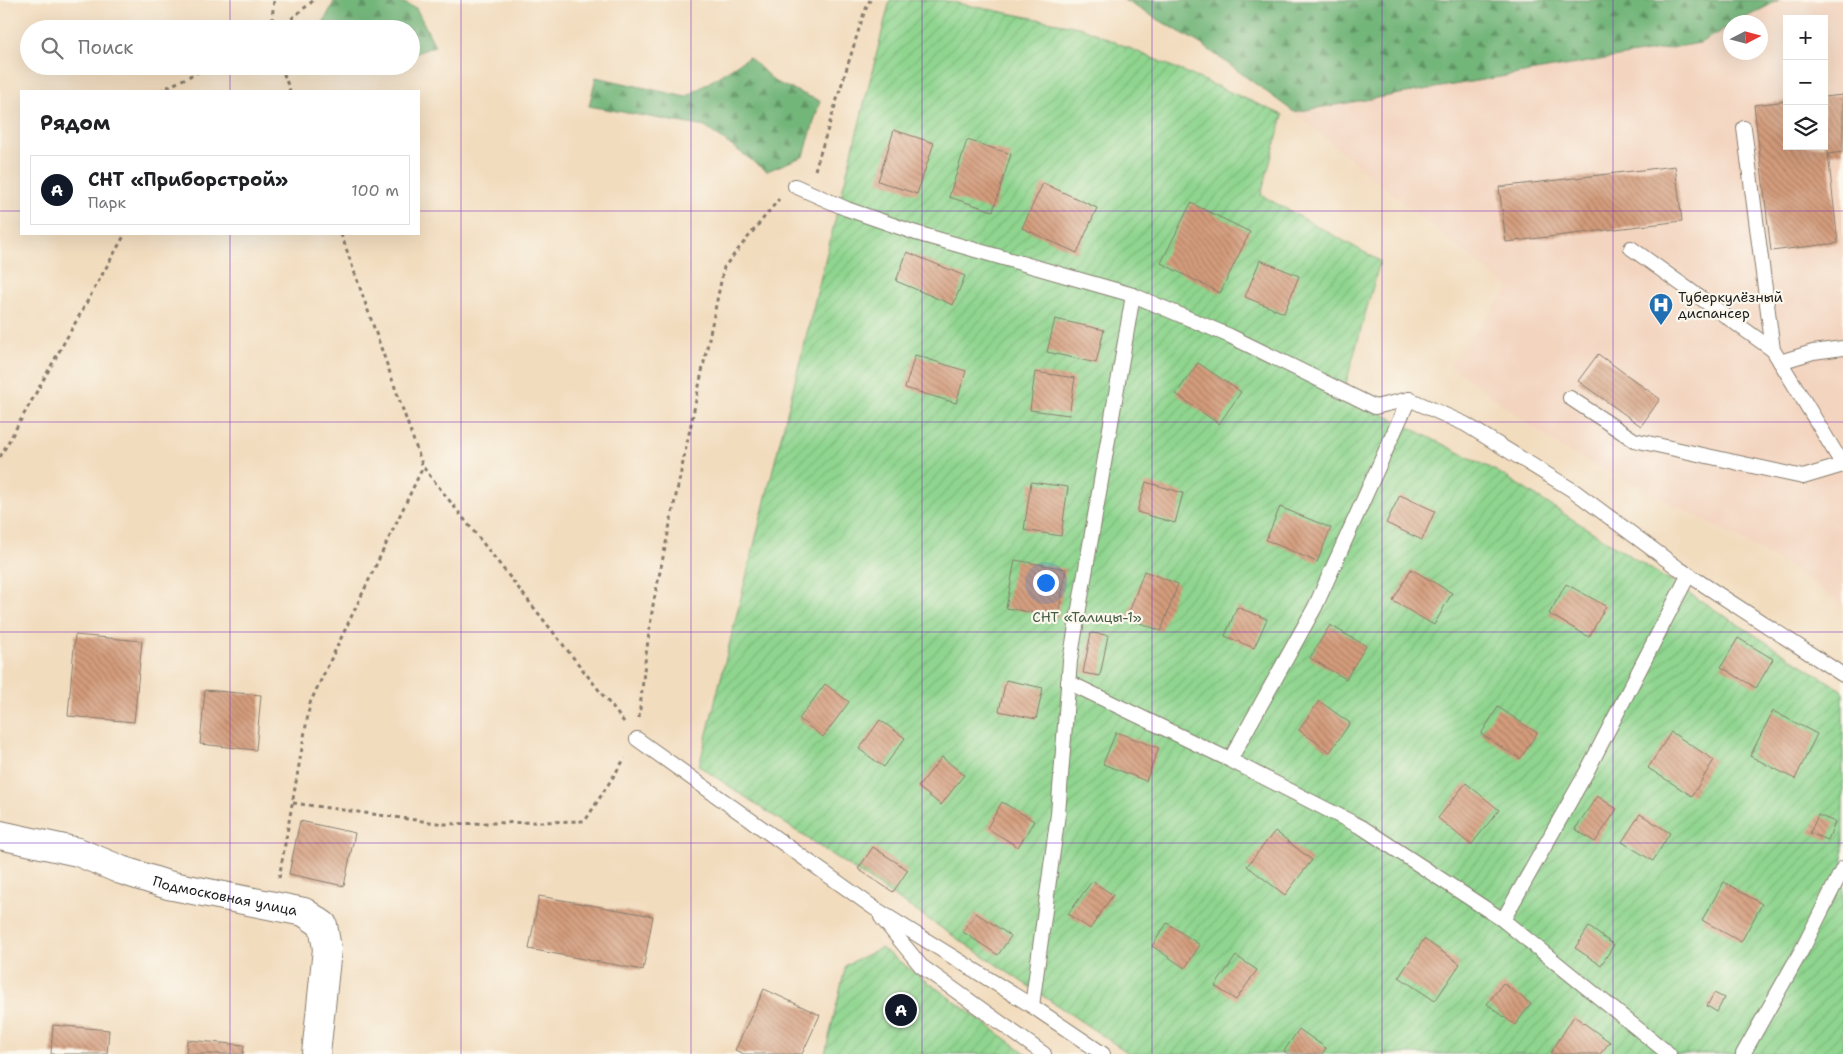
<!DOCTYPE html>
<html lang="ru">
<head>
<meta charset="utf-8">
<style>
	body { margin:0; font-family:"Shantell Sans",sans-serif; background:#f2f2f2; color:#202124 }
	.controls { position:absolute; right:15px; top:15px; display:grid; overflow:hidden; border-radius:0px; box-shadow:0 5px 20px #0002 }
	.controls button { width:45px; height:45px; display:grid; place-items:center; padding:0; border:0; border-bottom:1px solid #e0e0e0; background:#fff; color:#202124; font:25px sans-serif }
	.compass { position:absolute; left:1723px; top:15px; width:45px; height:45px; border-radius:50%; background:#fff; box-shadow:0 5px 20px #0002; rotate:84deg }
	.you { position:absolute; left:1045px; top:582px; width:18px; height:18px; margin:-12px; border:4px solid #fff; border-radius:50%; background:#1a73e8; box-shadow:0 0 0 8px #1a73e833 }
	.badge { display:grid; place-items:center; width:32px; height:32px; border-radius:50%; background:#111827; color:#fff; font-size:16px; font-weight:700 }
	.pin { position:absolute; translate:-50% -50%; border:2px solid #fff; box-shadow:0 1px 5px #0006 }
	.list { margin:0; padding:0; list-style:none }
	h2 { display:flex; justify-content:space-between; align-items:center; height:65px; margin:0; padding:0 20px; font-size:21px }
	h2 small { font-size:16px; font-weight:400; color:#757577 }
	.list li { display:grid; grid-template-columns:32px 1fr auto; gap:15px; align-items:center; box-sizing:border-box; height:70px; margin:0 10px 10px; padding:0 10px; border:1px solid #e0e0e0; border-radius:0px }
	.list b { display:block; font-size:19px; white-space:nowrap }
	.list p { margin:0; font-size:16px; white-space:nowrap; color:#757577 }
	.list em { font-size:16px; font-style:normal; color:#757577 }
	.icon { flex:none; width:28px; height:28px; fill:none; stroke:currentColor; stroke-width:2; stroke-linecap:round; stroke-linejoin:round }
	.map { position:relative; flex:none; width:1843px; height:1054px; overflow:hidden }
	.search { position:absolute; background:#fff; box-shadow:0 5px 20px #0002; left:20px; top:20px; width:400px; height:55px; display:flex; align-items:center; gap:12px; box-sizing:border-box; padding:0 18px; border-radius:28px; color:#757577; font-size:19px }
	.panel { position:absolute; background:#fff; box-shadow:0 5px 20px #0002; left:20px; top:90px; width:400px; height:145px; border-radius:0px }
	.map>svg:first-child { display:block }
	.built { fill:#f3d4bf; fill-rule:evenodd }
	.forest { fill:url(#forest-firs); stroke:#48694b }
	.garden { fill:url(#garden-furrows); stroke:#567856 }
	.building { fill:url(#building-back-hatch) }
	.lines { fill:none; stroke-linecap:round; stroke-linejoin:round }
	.service-casing { stroke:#877c6d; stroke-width:16 }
	.minor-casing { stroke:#877c6d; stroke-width:30 }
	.path { stroke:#877c6d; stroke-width:3; stroke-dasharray:4 4; stroke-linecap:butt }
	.service { stroke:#fff; stroke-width:14 }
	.minor { stroke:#fff; stroke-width:28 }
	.grid { fill:none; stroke:#7b2cbf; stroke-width:1; stroke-opacity:0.55 }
	.labels { text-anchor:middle; stroke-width:4.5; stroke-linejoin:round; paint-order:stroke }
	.poi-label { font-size:14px; fill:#1c1c1c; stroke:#fbf7ec; text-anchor:start }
	.park-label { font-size:14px; fill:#445d44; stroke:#fbf7ec }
	.street-label { font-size:14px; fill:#1c1c1c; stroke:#fbf7ec }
</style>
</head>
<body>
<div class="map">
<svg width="1843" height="1054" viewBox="0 0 1843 1054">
	<defs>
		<pattern id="forest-firs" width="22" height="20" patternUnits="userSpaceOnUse" patternTransform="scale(1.25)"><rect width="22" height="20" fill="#73b67a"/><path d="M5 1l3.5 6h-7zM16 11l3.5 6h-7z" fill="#5e9363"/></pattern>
		<pattern id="garden-furrows" width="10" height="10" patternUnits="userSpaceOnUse" patternTransform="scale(1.25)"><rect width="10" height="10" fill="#8fd58f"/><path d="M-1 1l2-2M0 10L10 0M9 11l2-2" fill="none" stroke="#7bb67b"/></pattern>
		<pattern id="building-back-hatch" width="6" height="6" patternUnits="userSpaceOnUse" patternTransform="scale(1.25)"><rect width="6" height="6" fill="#d49c7c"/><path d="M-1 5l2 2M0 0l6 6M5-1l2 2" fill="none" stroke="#ab7e65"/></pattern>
	</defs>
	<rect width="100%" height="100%" fill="#fbf7ec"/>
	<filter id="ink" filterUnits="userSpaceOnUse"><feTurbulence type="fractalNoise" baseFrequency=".02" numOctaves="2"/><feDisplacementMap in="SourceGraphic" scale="10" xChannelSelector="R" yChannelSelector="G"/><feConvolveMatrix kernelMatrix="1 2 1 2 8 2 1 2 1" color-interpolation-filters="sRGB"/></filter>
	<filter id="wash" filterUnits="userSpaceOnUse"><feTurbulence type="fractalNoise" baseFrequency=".0096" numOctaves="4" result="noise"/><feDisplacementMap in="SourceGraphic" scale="20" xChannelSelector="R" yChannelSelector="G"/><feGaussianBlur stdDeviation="1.12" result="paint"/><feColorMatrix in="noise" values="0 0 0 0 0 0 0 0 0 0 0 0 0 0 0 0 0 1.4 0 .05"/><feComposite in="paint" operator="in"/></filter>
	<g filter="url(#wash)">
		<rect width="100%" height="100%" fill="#f2dcbe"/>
		<path class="built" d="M 1779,0 L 1843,0 L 1843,607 L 1795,570 L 1664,499 L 1561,448 L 1450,365 L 1509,288 L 1392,194 L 1294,112 L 1700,43 L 1730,26 L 1730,52 L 1760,52 L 1760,22 L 1737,22 ZM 1787,19 L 1824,19 L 1824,146 L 1787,146 Z"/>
		<g class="forest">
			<path d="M 335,0 L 396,0 L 416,8 L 435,46 L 411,55 L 411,29 L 320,29 Z"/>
			<path d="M 1124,0 L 1779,0 L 1737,22 L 1730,22 L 1730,26 L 1700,43 L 1294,112 L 1201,44 Z"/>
			<path d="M 749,57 L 775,82 L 820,101 L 804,156 L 767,171 L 705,127 L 589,106 L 596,77 L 686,97 Z"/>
		</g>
		<g class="garden">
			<path d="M 890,0 L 942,0 L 1083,28 L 1283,115 L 1261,195 L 1380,261 L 1343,394 L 1498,472 L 1843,691 L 1843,1054 L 1130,1054 L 699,766 Z"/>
			<path d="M 881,948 L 1027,1054 L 825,1054 L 846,965 Z"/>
		</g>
		<g id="blocks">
			<g class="building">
				<path d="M 1843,95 L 1843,152 L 1828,154 L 1838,243 L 1771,251 L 1754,105 L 1787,101 L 1787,146 L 1824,146 L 1824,97 Z"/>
				<path d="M 894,130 L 934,143 L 917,194 L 878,181 Z"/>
				<path d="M 967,140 L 1011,154 L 993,211 L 949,197 Z"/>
				<path d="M 1675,166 L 1682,221 L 1506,242 L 1499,187 Z"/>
				<path d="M 1043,183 L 1097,208 L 1077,253 L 1022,228 Z"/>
				<path d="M 1191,203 L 1250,232 L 1220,293 L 1161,263 Z"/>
				<path d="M 907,252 L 965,276 L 953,305 L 896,281 Z"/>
				<path d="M 1260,260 L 1299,276 L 1284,313 L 1245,297 Z"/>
				<path d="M 1055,319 L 1104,330 L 1096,363 L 1047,352 Z"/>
				<path d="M 1598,354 L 1660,399 L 1641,426 L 1578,381 Z"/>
				<path d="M 915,355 L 966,371 L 956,403 L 905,388 Z"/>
				<path d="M 1198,363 L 1241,392 L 1219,424 L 1176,394 Z"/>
				<path d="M 1035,372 L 1075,378 L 1069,415 L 1030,410 Z"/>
				<path d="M 1031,482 L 1068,487 L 1061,536 L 1024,530 Z"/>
				<path d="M 1146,482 L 1183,493 L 1175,523 L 1137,512 Z"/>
				<path d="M 1400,495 L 1435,511 L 1422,540 L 1386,523 Z"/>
				<path d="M 1280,507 L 1331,528 L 1317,562 L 1266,540 Z"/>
				<path d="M 1015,560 L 1066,569 L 1058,617 L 1006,608 Z"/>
				<path d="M 1411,569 L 1452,593 L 1434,625 L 1393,601 Z"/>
				<path d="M 1144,571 L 1178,584 L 1161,631 L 1127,618 Z"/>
				<path d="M 1566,584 L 1606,606 L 1589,637 L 1549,614 Z"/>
				<path d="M 1237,607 L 1267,619 L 1254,648 L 1225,636 Z"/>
				<path d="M 1330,625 L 1366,646 L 1346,679 L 1310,658 Z"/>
				<path d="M 1091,633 L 1108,635 L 1100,676 L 1083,673 Z"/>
				<path d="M 75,635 L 142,641 L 134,722 L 68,716 Z"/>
				<path d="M 1738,638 L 1773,659 L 1756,688 L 1721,667 Z"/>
				<path d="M 1006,680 L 1043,688 L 1036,719 L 999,711 Z"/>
				<path d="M 825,684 L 849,702 L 823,737 L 799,719 Z"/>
				<path d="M 205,690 L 261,695 L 256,750 L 200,744 Z"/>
				<path d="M 1319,701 L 1350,723 L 1330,752 L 1299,730 Z"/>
				<path d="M 1498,707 L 1537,733 L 1520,759 L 1481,734 Z"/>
				<path d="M 1773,711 L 1817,734 L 1795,779 L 1750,756 Z"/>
				<path d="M 880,720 L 905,738 L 884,767 L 859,749 Z"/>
				<path d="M 1116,732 L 1159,748 L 1146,781 L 1103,764 Z"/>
				<path d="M 1671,732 L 1714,760 L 1692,796 L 1648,768 Z"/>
				<path d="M 942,757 L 964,775 L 941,805 L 918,787 Z"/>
				<path d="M 1466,783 L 1499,810 L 1471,845 L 1438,818 Z"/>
				<path d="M 1597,796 L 1617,809 L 1595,842 L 1575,829 Z"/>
				<path d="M 1002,802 L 1034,821 L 1018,847 L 987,828 Z"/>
				<path d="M 1640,814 L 1670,833 L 1653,861 L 1622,842 Z"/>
				<path d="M 1818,815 L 1835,822 L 1828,840 L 1810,833 Z"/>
				<path d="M 300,821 L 355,833 L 344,886 L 289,874 Z"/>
				<path d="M 1275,831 L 1312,860 L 1285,895 L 1247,866 Z"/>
				<path d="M 873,847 L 908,870 L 893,892 L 858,869 Z"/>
				<path d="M 1092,881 L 1113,895 L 1090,929 L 1068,914 Z"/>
				<path d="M 1724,882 L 1762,904 L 1741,942 L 1702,920 Z"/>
				<path d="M 539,896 L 653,916 L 643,970 L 529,949 Z"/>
				<path d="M 976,913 L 1011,936 L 998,955 L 963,932 Z"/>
				<path d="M 1167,923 L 1200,945 L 1185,968 L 1152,946 Z"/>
				<path d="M 1589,927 L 1614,945 L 1601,965 L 1575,948 Z"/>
				<path d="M 1424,939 L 1460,964 L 1435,1001 L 1399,977 Z"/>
				<path d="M 1236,956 L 1257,970 L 1236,1000 L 1215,986 Z"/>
				<path d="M 1503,983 L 1531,1004 L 1515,1025 L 1487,1004 Z"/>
				<path d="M 764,989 L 820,1015 L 802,1054 L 744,1054 L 735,1050 Z"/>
				<path d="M 1714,993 L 1724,998 L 1717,1012 L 1707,1006 Z"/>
				<path d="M 1574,1016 L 1610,1042 L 1600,1054 L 1550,1054 Z"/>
				<path d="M 53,1025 L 109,1030 L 107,1054 L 51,1054 Z"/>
				<path d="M 1299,1029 L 1326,1048 L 1322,1054 L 1288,1054 L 1284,1051 Z"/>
				<path d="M 187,1040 L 244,1045 L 243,1054 L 186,1054 Z"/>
			</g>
		</g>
	</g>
	<g filter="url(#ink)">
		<use href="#blocks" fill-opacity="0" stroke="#877c6d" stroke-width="1"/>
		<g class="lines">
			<defs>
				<g id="service">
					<path d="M 1744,128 L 1773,350 L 1843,465"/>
					<path d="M 795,186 L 847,209 L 916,233 L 1133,295 L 1230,336 L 1375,407 L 1409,399 L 1465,424 L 1574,491 L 1678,568 L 1843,675"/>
					<path d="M 1631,248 L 1773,350"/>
					<path d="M 1780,362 L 1813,352 L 1843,348"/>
					<path d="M 1570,398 L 1634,440 L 1803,477 L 1843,465"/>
					<path d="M 1068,682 L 1230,760 L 1363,828 L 1503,920 L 1669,1054"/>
					<path d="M 637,739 L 874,908 L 1032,1006 L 1103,1054"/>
					<path d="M 1230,760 L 1315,607 L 1409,399"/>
					<path d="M 881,917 L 921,966 L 1044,1054"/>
					<path d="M 1503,920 L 1586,773 L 1689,574"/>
					<path d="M 1032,1006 L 1058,814 L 1070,661 L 1133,295"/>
					<path d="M 1743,1054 L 1804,946 L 1843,868"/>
				</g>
				<g id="minor">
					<path id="s1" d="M 0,835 L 78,852 L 121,870 L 168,885 L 304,912 L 323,925 L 327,949 L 316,1054"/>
				</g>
			</defs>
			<use href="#service" class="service-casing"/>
			<use href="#minor" class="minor-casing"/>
			<g class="path">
				<path d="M 271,29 L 274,0"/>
				<path d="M 279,29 L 314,0"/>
				<path d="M 281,66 L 290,91"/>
				<path d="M 160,91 L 210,66"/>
				<path d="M 815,170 L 864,13 L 870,0"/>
				<path d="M 341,234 L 423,467 L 624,722"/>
				<path d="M 0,457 L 125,234"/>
				<path d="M 639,718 L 645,662 L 653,605 L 724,267 L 779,199"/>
				<path d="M 293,803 L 444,824 L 585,821 L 625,758"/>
				<path d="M 279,878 L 310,703 L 423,467"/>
			</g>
			<use href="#service" class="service"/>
			<use href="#minor" class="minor"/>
		</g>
	</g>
	<path class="grid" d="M 230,0 L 230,29M 461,0 L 461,1054M 691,0 L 691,1054M 922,0 L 922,1054M 1152,0 L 1152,1054M 1382,0 L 1382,1054M 1613,0 L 1613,1054M 230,66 L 230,91M 0,211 L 21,211M 419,211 L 1843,211M 230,234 L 230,1054M 0,422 L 1843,422M 0,632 L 1843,632M 0,843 L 1843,843"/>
	<defs>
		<symbol id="hospital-pin" viewBox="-11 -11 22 30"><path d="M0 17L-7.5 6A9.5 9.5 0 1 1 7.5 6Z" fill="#1f6fb2" stroke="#fbf7ec"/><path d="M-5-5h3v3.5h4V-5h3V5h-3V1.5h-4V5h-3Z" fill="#fff"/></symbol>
	</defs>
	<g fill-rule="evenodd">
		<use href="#hospital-pin" x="1647" y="291" width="28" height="38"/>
	</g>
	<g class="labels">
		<g class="poi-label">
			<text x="1678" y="302">Туберкулёзный<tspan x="1678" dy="16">диспансер</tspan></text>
		</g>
		<g class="park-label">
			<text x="1087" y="622">СНТ «Талицы-1»</text>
		</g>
		<g class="street-label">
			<text dy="5" stroke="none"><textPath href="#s1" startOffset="234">Подмосковная улица</textPath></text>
		</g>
	</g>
</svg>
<div class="controls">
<button>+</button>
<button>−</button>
<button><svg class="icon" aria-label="layers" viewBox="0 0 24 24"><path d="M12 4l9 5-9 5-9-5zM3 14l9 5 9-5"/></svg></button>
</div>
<svg class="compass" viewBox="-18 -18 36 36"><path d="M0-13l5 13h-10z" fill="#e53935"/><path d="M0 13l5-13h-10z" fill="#757577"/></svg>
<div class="you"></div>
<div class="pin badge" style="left:901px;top:1010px">A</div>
<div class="search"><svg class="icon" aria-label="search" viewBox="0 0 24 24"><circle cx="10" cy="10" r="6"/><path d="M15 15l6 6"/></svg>Поиск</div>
<section class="panel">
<h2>Рядом<small></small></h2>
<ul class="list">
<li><span class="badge">A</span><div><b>СНТ «Приборстрой»</b><p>Парк</p></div><em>100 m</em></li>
</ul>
</section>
</div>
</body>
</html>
